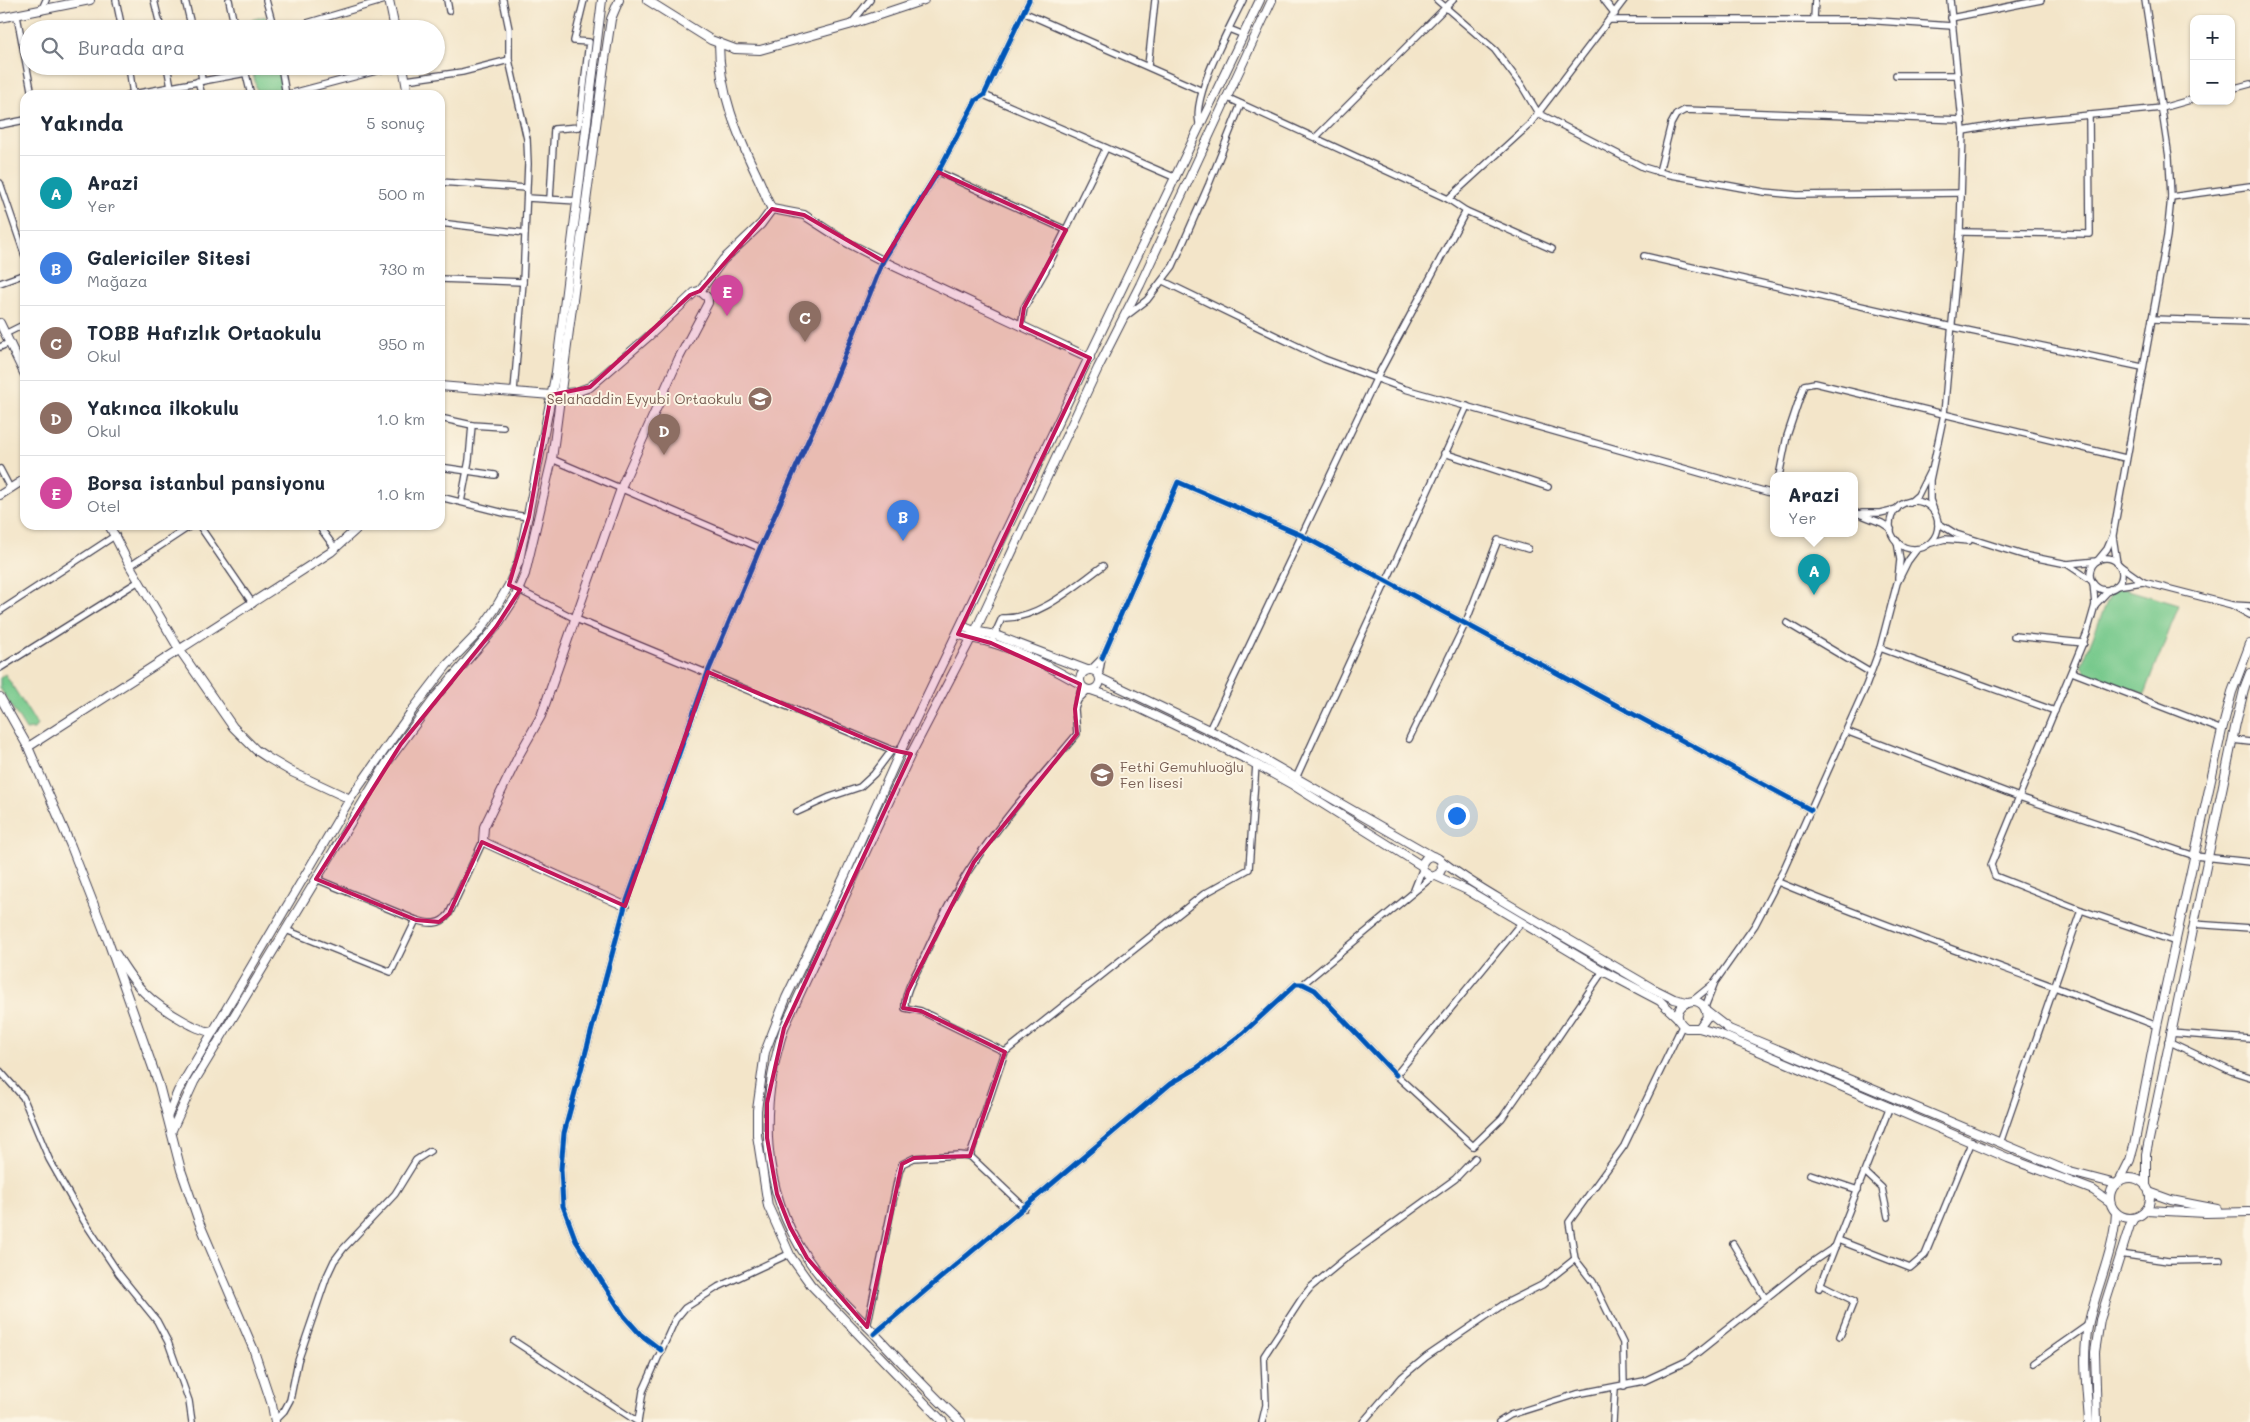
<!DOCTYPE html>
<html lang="tr">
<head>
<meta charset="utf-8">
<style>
	body { margin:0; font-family:Mali,sans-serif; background:#f6f6f7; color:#1f2937 }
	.controls { position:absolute; right:15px; top:15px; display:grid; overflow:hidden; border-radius:10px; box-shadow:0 1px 4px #0004 }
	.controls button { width:45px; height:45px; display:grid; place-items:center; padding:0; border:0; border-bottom:1px solid #e0e1e3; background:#fff; color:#1f2937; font:25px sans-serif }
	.you { position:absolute; left:1456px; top:815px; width:18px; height:18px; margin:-12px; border:4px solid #fff; border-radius:50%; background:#1a73e8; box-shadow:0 0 0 8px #1a73e833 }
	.badge { display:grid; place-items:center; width:32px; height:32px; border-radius:50%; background:#db2777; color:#fff; font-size:16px; font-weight:700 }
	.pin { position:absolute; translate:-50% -41px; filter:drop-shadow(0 1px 2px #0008) }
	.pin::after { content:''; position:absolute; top:26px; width:18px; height:15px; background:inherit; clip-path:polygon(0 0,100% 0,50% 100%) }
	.popup { position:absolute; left:1770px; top:472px; width:88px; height:65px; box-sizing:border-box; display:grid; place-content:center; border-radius:10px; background:#fff; filter:drop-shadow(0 1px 4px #0005); font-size:16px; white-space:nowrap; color:#747a83 }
	.popup b { font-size:19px; color:#1f2937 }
	.popup::after { content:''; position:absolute; left:50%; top:100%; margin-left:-10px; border:10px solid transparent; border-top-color:#fff }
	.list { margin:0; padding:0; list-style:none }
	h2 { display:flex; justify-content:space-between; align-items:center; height:65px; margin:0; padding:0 20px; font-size:21px }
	h2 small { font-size:16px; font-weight:400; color:#747a83 }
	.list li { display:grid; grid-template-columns:32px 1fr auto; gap:15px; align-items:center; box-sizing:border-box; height:75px; padding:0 20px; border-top:1px solid #e0e1e3 }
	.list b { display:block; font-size:19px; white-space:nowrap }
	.list p { margin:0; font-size:16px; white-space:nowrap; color:#747a83 }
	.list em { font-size:16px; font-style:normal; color:#747a83 }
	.icon { flex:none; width:28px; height:28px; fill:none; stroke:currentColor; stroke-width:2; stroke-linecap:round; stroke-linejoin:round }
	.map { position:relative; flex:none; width:2250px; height:1422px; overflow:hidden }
	.search { position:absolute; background:#fff; box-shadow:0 1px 4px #0004; left:20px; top:20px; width:425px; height:55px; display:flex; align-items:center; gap:12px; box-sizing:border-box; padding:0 18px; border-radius:28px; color:#747a83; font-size:19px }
	.panel { position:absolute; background:#fff; box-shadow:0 1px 4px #0004; left:20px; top:90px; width:425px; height:440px; border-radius:15px }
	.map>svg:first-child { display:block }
	.green { fill:#77c98c; stroke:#4c7664 }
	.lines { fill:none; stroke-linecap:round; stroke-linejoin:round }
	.street-casing { stroke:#413f50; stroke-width:8 }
	.secondary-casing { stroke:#413f50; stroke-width:10 }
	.street { stroke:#fff; stroke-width:5.5 }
	.secondary { stroke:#fff; stroke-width:8 }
	.cycleway-casing { stroke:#fcf5e5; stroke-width:8 }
	.cycleway { stroke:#0057b8; stroke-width:5 }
	.marked { fill:#c2185b; fill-opacity:0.2; stroke:#c2185b; stroke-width:4; stroke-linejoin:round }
	.labels { text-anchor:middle; stroke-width:4; stroke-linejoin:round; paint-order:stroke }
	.education-label { font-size:14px; fill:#785e54; stroke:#fcf5e5; text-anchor:end }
</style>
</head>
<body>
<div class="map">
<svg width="2250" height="1422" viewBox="0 0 2250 1422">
	<rect width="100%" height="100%" fill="#fcf5e5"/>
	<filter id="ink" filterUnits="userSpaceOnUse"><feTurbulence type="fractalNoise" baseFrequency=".02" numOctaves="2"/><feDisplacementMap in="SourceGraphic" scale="10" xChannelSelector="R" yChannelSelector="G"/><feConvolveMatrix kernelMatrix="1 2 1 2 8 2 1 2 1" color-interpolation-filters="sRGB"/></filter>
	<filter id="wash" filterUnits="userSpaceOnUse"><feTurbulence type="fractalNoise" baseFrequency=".0096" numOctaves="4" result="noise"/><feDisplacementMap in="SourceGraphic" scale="20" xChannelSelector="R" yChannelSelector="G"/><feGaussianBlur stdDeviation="1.12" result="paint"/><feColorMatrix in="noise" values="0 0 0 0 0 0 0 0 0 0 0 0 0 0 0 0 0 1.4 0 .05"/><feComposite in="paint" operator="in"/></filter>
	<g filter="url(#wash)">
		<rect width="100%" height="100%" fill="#f3e5c9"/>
		<g class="green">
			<path d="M 265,16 L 268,29 L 242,29 L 240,23 Z"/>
			<path d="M 251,66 L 277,66 L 283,90 L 258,95 Z"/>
			<path d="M 2118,587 L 2179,605 L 2145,694 L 2087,674 L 2081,666 L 2111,592 Z"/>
			<path d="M 5,674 L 37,725 L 34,729 L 26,730 L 0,688 L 0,678 Z"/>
		</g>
	</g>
	<g filter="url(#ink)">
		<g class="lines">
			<defs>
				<g id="street">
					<path d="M 116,0 L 122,29"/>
					<path d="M 154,0 L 161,29"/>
					<path d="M 185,0 L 192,29"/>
					<path d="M 229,0 L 235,29"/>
					<path d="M 266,0 L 274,29"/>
					<path d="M 447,0 L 449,11"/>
					<path d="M 503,0 L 509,29 L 509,60"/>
					<path d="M 1437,0 L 1495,50 L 1522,86 L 1538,113 L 1643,167 L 1666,174 L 1764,192 L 1797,195 L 1960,193"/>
					<path d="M 1604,0 L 1615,14"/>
					<path d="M 41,11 L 46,0"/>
					<path d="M 1023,12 L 1202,91"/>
					<path d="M 17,16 L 32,95"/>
					<path d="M 1951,18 L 2041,0"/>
					<path d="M 1814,19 L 1815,0"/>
					<path d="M 1609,20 L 1864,20 L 1952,26"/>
					<path d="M 851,24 L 870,0"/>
					<path d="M 287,29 L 385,0"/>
					<path d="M 1229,29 L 1244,35"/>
					<path d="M 129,66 L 133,95"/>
					<path d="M 167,66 L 171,87"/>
					<path d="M 200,66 L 202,80"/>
					<path d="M 244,66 L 251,95"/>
					<path d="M 281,66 L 286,95"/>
					<path d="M 1148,66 L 1155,0"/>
					<path d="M 1896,75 L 1956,75"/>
					<path d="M 406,80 L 462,72 L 509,60 L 527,139 L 528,164 L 523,282 L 514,391"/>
					<path d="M 198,81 L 202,95"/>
					<path d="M 2231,89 L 2250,84"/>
					<path d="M 128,95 L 246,73"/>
					<path d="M 285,95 L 395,66"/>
					<path d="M 984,95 L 1176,178"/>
					<path d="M 1226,97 L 1448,199 L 1466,211 L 1552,249"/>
					<path d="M 0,125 L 25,120"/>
					<path d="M 1200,126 C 1189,100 1230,27 1243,0"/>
					<path d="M 1963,131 L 2009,123 L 2162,108 L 2194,99"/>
					<path d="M 1316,137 L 1453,0"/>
					<path d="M 938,172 L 1066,230"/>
					<path d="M 1659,172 L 1671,124 L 1676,115 L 1685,110 L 1962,120"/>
					<path d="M 440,182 L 526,188"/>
					<path d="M 0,183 L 25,256"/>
					<path d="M 2171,197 L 2250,186"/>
					<path d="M 527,198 L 578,201"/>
					<path d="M 550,199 L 554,129 L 579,127 L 589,42 L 574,41 L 584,0"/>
					<path d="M 1448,199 L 1529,125 L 1624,0"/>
					<path d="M 440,223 L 525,233"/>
					<path d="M 1960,232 L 2090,234 L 2089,115"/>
					<path d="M 1644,256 L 1952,327 L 2142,367"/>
					<path d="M 440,279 L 523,282"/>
					<path d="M 1163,281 L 1324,359 L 1405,389 L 1774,494"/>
					<path d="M 0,283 L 25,274"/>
					<path d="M 1126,316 L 1147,300 L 1173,266 L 1209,184 L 1241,104"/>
					<path d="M 2152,319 L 2250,322"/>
					<path d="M 1021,326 L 1024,308 L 1046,270 L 1106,148"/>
					<path d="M 5,334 L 25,324"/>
					<path d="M 0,347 L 9,343"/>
					<path d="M 440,418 L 472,425 L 503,427"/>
					<path d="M 1444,453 L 1548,487"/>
					<path d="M 552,459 L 760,548"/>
					<path d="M 440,467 L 495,475"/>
					<path d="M 0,469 L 10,488"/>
					<path d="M 1779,476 L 1787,436 L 1804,385 L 1815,383 L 2125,458"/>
					<path d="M 440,497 L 508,514 L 529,517"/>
					<circle cx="1914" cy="525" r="24"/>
					<path d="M 461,502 L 469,460 L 472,425"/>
					<path d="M 1910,502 L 1918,495 L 1930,471"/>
					<path d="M 1854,512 L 1882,523 L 1891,529"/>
					<path d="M 1862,513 L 1880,513 L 1897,509"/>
					<path d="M 1935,513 L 1930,500 L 1930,480 L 1944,414 L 1960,232 L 1963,131 L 1950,0"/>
					<path d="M 1938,523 L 1956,534 L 2023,555 L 2067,564 L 2097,561"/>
					<path d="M 199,525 L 253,604"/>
					<path d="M 318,525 L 335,548"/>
					<path d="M 2113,537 L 2117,563"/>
					<path d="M 1897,541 L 1900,560 L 1898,578"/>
					<path d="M 1931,543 L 1945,539 L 1969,541"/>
					<circle cx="2106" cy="574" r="16"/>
					<path d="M 2098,560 L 2107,549 L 2113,535 L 2167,236 L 2171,197 L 2169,157 L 2145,0"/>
					<path d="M 2067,564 L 2091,580"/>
					<path d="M 2119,565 L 2143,582 L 2232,605"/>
					<path d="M 130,566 L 192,525"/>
					<path d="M 2093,582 L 2095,605 L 2087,633 L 2019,797 L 2195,856 L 2250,862"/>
					<path d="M 509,585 L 576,619 L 892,750"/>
					<path d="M 2116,586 L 2143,582"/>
					<path d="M 2095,605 L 2110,589"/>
					<path d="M 2250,606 L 2232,605 L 2250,615"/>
					<path d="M 0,611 L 116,535"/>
					<path d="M 1787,623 L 1871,673"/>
					<path d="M 2014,636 L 2084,643"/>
					<path d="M 993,638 L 1002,618 C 1038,620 1075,586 1103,566"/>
					<path d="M 1880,648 L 2055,711"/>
					<path d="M 1102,658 L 1178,482 L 1301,535 L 1811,810"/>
					<path d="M 0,668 L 139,581"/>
					<path d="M 1090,670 L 1102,658 L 1099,675"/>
					<path d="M 2072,672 L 2222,730"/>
					<path d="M 1077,701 L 1088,690"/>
					<path d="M 1211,726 L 1376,379 L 1466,211"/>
					<path d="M 1846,731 L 2019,797 L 1991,865 L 1995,876 L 2081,910 L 2176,942"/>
					<path d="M 1409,739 L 1466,622 L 1498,540 L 1528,549"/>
					<path d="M 2233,740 L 2250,742"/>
					<path d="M 1296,778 L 1467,406"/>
					<path d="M 797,812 L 830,797 L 860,787 L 874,774 L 892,750 L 911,754"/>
					<path d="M 316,879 L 416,920 C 429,924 440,926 449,914 L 483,841"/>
					<path d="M 1778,882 C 1903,934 2031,976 2157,1026"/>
					<path d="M 1414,890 L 1422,870"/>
					<path d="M 1521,923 L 1396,1075 L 1473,1146 L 1502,1118 L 1544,1058 L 1603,971"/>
					<path d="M 2193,924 L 2250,928"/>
					<path d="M 286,930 L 391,972 L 416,920"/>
					<path d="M 1303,984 L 1432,877"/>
					<path d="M 1692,1001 L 1713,984"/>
					<path d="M 1705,1007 L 1715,982 L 1755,925 L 1783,871 L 1866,686 L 1880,648 L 1897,583 L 1908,561 L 1917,549"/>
					<path d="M 2170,1033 L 2250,1039"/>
					<path d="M 2168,1041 L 2231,1071 L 2250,1077"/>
					<path d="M 1005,1052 L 921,1011 L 905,1008 C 904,991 916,974 923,959 C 938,926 954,891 975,861 C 1005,816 1042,776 1077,734 L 1075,709 L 1082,687"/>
					<path d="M 0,1071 L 23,1097 L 49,1159 L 84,1221 L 119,1274 L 157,1321 L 168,1342 L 189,1401 L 192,1422"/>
					<path d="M 2000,1143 L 2081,910"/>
					<path d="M 970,1156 L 1005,1052 L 1204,894 L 1249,869 L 1256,764"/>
					<path d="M 1865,1172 L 1882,1188 L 1888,1217"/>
					<path d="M 1810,1174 L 1858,1190"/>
					<path d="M 1838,1240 L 1910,1268 L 1925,1255 L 1972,1141"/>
					<path d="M 1733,1244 L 1765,1298"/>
					<path d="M 2120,1254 L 2168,1261 L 2220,1260"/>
					<path d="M 1820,1284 L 1854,1301 L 1840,1336"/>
					<path d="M 1819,1288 L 1890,1106"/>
					<path d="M 867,1327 L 899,1172 L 902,1164 L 914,1158 L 959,1155 L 970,1156 L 1025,1208"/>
					<path d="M 874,1334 L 1170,1084 L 1197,1068 L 1243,1033 L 1296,984 L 1303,984 L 1315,990 L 1396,1075"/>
					<path d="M 514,1341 L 638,1422 L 643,1391 L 675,1320 L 685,1308 L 718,1287 L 789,1254"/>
					<path d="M 661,1350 L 640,1334 L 624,1316 L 576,1241 L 563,1206 L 561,1169 L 564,1133 L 625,906 L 708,672 L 760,548 L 833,385 L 883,261 L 938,172 L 976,100 L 984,95 L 1029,0"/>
					<path d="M 2034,1363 L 2088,1325"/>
					<path d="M 1624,1386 L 1623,1343 L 1593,1282 L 1575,1259 L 1569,1222 L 1624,1146 L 1682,1026"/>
					<path d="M 275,1420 L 284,1411 L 290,1400 L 298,1361 L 327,1276 L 334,1261 L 343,1249 L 395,1194 L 416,1160 L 430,1151"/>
					<path d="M 1262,1422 L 1266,1405 L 1264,1356 L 1302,1298 L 1311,1287 L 1346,1258 L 1455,1179 L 1475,1158"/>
					<path d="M 1363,1422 L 1402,1377 L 1426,1357 L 1504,1304 L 1542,1285 L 1575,1259"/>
					<path d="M 1499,1422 L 1510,1415 L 1577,1394 L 1644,1381 L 1687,1361 L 1805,1267 L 1836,1246"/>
					<path d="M 1613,1422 L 1615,1388"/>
				</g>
				<g id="secondary">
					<path d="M 389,0 L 395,29"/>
					<path d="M 647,0 L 711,40 L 735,49 L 760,50 L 849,25 L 924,0"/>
					<path d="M 0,18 L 90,0"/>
					<path d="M 719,43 C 719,92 737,134 758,178 C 763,188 766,199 772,209 L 804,215 L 846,242 L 883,261 L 1090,358"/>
					<path d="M 403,66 L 408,95"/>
					<path d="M 700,291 L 723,260 L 761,224 L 772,209"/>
					<path d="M 0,323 L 25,375"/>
					<path d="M 440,386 L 551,395 L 576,392 L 590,387 L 649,336 L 695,292 L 700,291 L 708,298 L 708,303 L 679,358 L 623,483 L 541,716 L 519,755 L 484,827 L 483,841 L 488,844 L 625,906"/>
					<path d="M 0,495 L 25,479"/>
					<path d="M 109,525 L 130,566 L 179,649 L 233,727 L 256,750 L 268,758 L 292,772 L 350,799"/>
					<path d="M 962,626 L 974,631 L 995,635 L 1087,670"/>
					<path d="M 958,634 C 969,639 980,639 992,643 C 1020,651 1054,669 1080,684"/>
					<circle cx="1090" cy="680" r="10"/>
					<path d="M 1100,678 L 1230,740 L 1432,856"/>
					<path d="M 1091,690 L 1126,702 L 1248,760 L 1293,785 L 1422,866"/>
					<path d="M 0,697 L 28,747 L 71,846 L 108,941 L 159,1085 L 181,1170 L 199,1222 L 253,1348 L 272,1405 L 275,1422"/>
					<path d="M 28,747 L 331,552 L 361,525"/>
					<path d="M 1441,861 L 1442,868 L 1439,874 L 1432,877 L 1424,872 C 1418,862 1429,851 1439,859 C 1465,880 1495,896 1523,913 C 1566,938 1609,963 1652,988 L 1674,999 L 1687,1002"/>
					<path d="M 1436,876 L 1467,890 L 1603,971 L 1660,1001 L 1678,1018"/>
					<path d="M 116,954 C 137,988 148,1001 184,1021 C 193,1026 202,1031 213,1032"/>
					<path d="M 1707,1012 L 1729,1029 L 2070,1172 L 2116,1184"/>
					<path d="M 1699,1028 L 1707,1017 C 1704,984 1660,1010 1686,1028 L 1699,1028 L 1719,1034 L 2008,1158 L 2093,1190 L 2110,1202"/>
					<path d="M 168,1115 L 178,1091 L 350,799 L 414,708 L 447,665 L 479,632 L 495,609 L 509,585 L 519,561 L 556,372 L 602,0"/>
					<path d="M 172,1130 L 194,1082 L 386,764 L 437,695 L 496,627 L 515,598 L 525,574 L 552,459 L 603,73 L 611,19 L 619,0"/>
					<circle cx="2130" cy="1198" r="20"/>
					<path d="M 2119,1182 L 2130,1160 L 2134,1146 L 2157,1026 L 2222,730 L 2232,692 L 2250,644"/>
					<path d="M 2146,1187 L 2146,1154 L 2236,723 L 2245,686 L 2250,673"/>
					<path d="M 2149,1192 L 2171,1200 L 2217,1209"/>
					<path d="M 2146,1210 L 2206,1213 L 2250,1212"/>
					<path d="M 943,1422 L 811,1285 L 791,1257 L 768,1206 L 757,1135 L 757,1110 L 765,1052 L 786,998 L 845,875 L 900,752 L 1260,0"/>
					<path d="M 961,1422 C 930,1393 902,1363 873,1332 C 850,1309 825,1285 807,1258 C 760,1188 759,1106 784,1028 L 911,754 L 977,627 L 1098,368 L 1140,285 L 1272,0"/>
					<path d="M 2089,1422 C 2087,1390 2082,1357 2088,1326 C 2096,1287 2114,1252 2116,1213"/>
					<path d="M 2097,1422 L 2095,1352 L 2100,1320 L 2130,1225 L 2134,1218"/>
				</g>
			</defs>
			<use href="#street" class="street-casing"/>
			<use href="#secondary" class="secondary-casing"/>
			<use href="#street" class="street"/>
			<use href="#secondary" class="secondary"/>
			<defs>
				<g id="cycleway">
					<path d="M 1102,658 L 1178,482 L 1301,535 L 1811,810"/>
					<path d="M 874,1334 L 1170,1084 L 1197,1068 L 1243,1033 L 1296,984 L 1303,984 L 1315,990 L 1396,1075"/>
					<path d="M 661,1350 L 640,1334 L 624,1316 L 576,1241 L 563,1206 L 561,1169 L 564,1133 L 625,906 L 708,672 L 760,548 L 833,385 L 883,261 L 938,172 L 976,100 L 984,95 L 1029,0"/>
				</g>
			</defs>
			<use href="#cycleway" class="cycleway-casing"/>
			<use href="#cycleway" class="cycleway"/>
		</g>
	</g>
	<path class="marked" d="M 938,172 L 1066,230 L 1024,308 L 1021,326 L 1090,358 L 958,634 L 991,643 L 1080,684 L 1075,709 L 1077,734 L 974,862 L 908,991 L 903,1008 L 921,1011 L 1005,1052 L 970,1156 L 914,1158 L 902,1164 L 867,1327 L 807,1258 L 790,1227 L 777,1194 L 767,1138 L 767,1103 L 784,1028 L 911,754 L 892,750 L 708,672 L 625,906 L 482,842 L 449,914 L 439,922 L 416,920 L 316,879 L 401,744 L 496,627 L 520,590 L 509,585 L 529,517 L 551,395 L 590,387 L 690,295 L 700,291 L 772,209 L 804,215 L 883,261 Z"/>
	<defs>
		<symbol id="school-disc" viewBox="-11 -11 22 22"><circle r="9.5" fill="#8d6e63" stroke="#fcf5e5"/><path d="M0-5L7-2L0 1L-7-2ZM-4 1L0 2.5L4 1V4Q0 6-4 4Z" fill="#fff"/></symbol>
	</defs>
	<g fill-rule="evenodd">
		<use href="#school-disc" x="746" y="385" width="28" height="28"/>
		<use href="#school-disc" x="1088" y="761" width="28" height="28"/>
	</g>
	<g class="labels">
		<g class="education-label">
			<text x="742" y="404">Selahaddin Eyyubi Ortaokulu</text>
			<text x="1120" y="772" text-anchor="start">Fethi Gemuhluoğlu<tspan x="1120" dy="16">Fen lisesi</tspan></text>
		</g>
	</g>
</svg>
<div class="controls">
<button>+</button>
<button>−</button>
</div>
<div class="you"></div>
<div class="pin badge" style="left:1814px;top:595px;background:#0f9aa8">A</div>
<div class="popup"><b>Arazi</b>Yer</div>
<div class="pin badge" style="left:903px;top:541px;background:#3f7fe0">B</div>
<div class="pin badge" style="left:805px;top:342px;background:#8d6e63">C</div>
<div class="pin badge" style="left:664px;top:455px;background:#8d6e63">D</div>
<div class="pin badge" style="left:727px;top:316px;background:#d1479c">E</div>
<div class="search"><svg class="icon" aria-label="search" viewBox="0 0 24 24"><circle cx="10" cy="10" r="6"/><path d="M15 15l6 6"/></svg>Burada ara</div>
<section class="panel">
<h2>Yakında<small>5 sonuç</small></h2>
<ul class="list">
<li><span class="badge" style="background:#0f9aa8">A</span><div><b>Arazi</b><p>Yer</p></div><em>500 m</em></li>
<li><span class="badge" style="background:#3f7fe0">B</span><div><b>Galericiler Sitesi</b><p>Mağaza</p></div><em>730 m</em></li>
<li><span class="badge" style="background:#8d6e63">C</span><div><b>TOBB Hafızlık Ortaokulu</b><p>Okul</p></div><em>950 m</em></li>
<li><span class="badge" style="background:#8d6e63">D</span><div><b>Yakınca ilkokulu</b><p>Okul</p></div><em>1.0 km</em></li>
<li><span class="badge" style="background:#d1479c">E</span><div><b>Borsa istanbul pansiyonu</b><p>Otel</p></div><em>1.0 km</em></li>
</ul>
</section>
</div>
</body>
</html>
